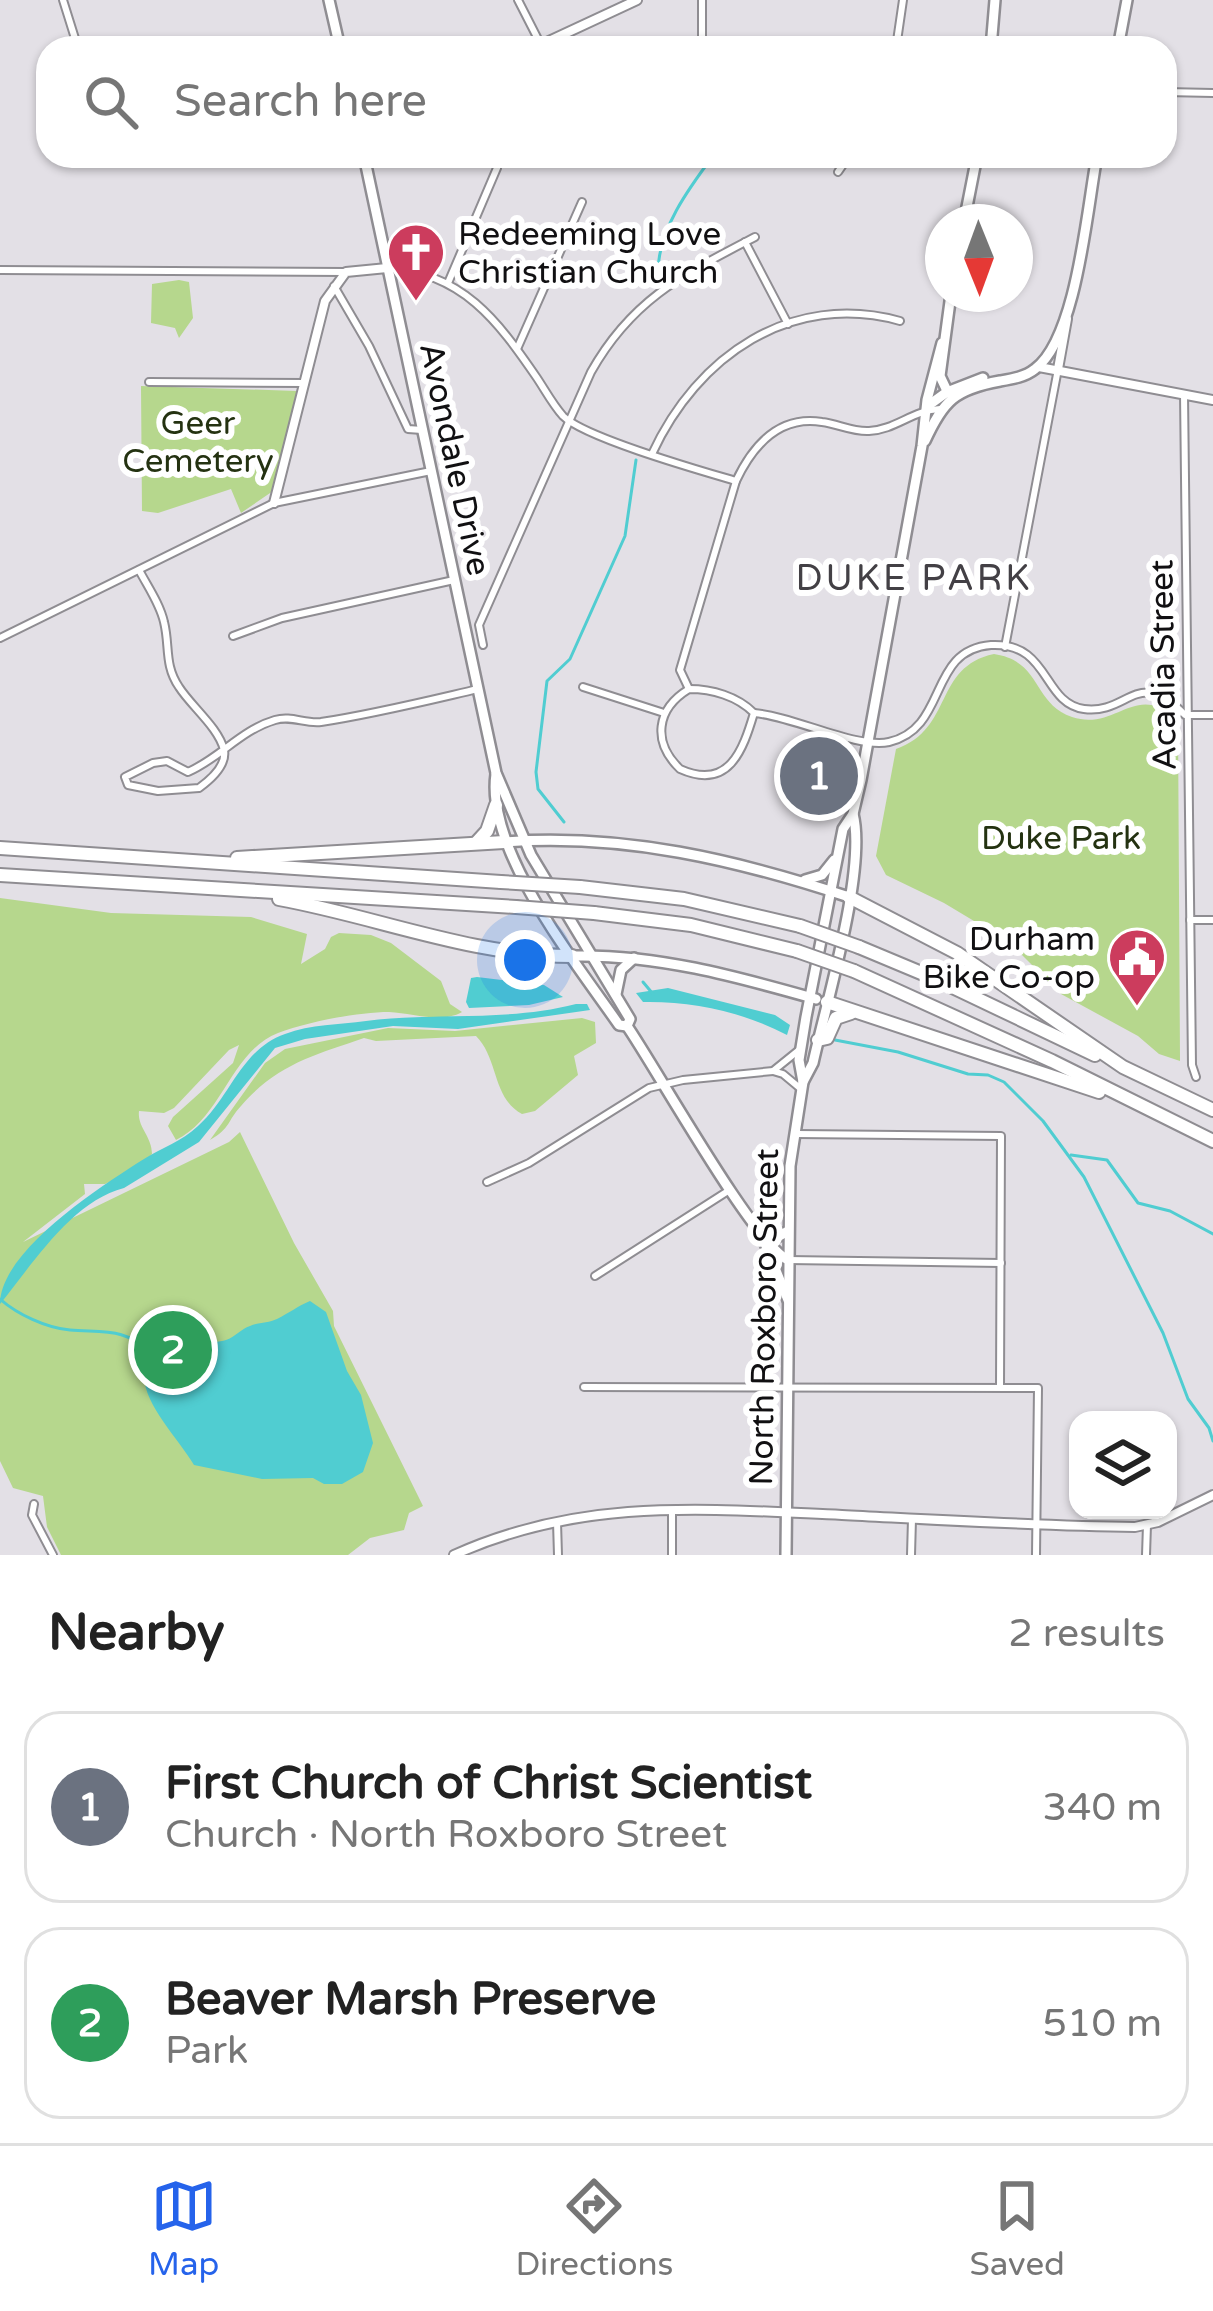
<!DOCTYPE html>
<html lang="en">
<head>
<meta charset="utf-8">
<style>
	body { margin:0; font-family:"Varela Round",sans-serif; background:#f2f2f2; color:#222 }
	.controls { position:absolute; right:36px; bottom:36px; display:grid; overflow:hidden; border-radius:24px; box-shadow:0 3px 9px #0004 }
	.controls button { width:108px; height:108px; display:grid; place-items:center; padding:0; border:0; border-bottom:3px solid #e0e0e0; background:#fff; color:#222; font:60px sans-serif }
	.compass { position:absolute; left:925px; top:204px; width:108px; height:108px; border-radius:50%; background:#fff; box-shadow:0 3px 9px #0004; rotate:179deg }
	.you { position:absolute; left:525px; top:960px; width:42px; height:42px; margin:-30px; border:9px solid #fff; border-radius:50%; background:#1a73e8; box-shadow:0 0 0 18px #1a73e833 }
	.badge { display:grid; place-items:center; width:78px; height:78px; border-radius:50%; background:#2563eb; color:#fff; font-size:39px; font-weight:700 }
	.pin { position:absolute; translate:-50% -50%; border:6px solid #fff; box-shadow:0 3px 12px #0006 }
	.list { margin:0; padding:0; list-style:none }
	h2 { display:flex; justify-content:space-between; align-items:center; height:156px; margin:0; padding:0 48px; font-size:51px }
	h2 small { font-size:39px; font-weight:400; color:#767676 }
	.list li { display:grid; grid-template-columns:78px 1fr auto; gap:36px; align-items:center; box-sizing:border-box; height:192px; margin:0 24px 24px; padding:0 24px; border:3px solid #e0e0e0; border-radius:36px }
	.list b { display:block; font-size:45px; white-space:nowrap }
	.list p { margin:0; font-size:39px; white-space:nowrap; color:#767676 }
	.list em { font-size:39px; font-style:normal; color:#767676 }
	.icon { flex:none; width:66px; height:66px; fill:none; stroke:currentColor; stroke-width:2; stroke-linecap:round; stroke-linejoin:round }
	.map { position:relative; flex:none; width:1213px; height:1555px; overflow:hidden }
	.search { position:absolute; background:#fff; box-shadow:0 3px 9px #0004; left:36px; right:36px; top:36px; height:132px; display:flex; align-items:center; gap:30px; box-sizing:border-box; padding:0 42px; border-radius:36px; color:#767676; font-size:45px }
	.sheet { height:588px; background:#fff }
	nav { display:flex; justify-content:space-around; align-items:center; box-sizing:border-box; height:168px; border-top:3px solid #e0e0e0; background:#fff; font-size:33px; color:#767676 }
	nav a { display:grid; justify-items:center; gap:6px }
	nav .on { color:#2563eb }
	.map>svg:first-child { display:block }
	.green { fill:#b6d78d }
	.water { fill:#50cdd1 }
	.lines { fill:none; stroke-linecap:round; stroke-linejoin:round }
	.stream { stroke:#50cdd1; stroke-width:3 }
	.minor-casing { stroke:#8f8d92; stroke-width:10 }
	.tertiary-casing { stroke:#8f8d92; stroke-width:12 }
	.secondary-casing { stroke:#8f8d92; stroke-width:14 }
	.primary-casing { stroke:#8f8d92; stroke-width:14 }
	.motorway-casing { stroke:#8f8d92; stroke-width:16 }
	.minor { stroke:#fff; stroke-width:6 }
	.tertiary { stroke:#fff; stroke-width:8 }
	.secondary { stroke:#fff; stroke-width:9 }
	.primary { stroke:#fff; stroke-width:9 }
	.motorway { stroke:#fff; stroke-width:12 }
	.motorway-bridge-casing { stroke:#8f8d92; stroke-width:16; stroke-linecap:butt }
	.motorway-bridge { stroke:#fff; stroke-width:12 }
	.labels { text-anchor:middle; stroke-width:12; stroke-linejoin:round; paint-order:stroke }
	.poi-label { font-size:33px; fill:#111012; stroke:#fff; text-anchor:start }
	.park-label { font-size:33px; fill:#243211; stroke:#fff }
	.street-label { font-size:33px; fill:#111012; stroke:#fff }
	.neighbourhood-label { font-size:36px; letter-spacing:3px; fill:#434045; stroke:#fff }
</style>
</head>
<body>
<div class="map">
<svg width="1213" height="1555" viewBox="0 0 1213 1555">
	<rect width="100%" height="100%" fill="#e3e0e6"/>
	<g class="green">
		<path d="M 179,280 L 189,282 L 193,318 L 179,338 L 175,328 L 151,323 L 152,284 Z"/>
		<path d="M 141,386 L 297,391 L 273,491 L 241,513 L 231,489 L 158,513 L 142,511 Z"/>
		<path d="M 994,654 C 1042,661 1032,703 1072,717 C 1117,732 1136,679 1178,721 L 1180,1061 L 1159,1054 L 1138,1036 L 1061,994 L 1009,942 L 944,903 L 886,875 L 876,856 L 896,749 C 954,729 933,667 994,654 Z"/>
		<path d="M 0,898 L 111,913 L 251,917 L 307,934 L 301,964 L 325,949 L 331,937 L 339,933 L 371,935 L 391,943 L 441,981 L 450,1004 L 462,1012 C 441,1024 413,1013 389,1012 C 358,1012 307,1022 278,1033 C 231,1051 222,1118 176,1140 L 168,1126 L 173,1117 L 233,1063 L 239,1045 L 229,1050 L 174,1108 L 164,1113 L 139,1111 C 137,1127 152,1136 152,1154 L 133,1171 L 105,1184 L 84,1184 L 85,1194 L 23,1242 L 229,1142 L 240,1132 L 294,1243 L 333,1311 L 334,1326 L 423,1506 L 409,1513 L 404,1530 L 370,1538 L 348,1555 L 61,1555 L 47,1527 L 43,1496 L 13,1488 L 0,1461 Z"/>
		<path d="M 582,1018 L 595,1022 L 596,1043 L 574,1056 L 578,1075 L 535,1111 L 522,1114 C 492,1098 499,1059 476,1036 L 376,1041 L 364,1038 C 315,1055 277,1064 241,1106 C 227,1121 231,1128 210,1140 L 265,1063 L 285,1049 L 388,1028 L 455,1031 Z"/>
	</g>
	<g class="water">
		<path d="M 477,977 L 544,985 L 563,997 L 529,1005 L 469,1008 L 466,1002 L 471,978 Z"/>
		<path d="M 668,988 L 775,1015 L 790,1025 L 787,1035 C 743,1012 693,1001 643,1002 L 636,993 Z"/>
		<path d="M 576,1004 L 587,1004 L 590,1010 L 458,1029 L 393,1026 L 305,1039 L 275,1048 L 199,1142 L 124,1188 C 72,1201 32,1265 0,1304 C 0,1251 101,1186 144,1159 C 163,1147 181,1142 198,1126 C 231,1097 240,1050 285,1034 C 311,1024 339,1025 366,1021 C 436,1012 507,1022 576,1004 Z"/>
		<path d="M 310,1301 L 326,1312 L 347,1371 L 361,1395 L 373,1443 L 363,1472 L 342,1484 L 324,1484 L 313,1478 L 262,1479 L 194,1465 C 171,1426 103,1366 180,1342 C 195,1337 212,1345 226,1340 C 235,1337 241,1329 250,1326 C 259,1322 269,1323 277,1319 C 289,1313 298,1306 310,1301 Z"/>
	</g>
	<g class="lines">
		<g class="stream">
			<path d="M 794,48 L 806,39"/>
			<path d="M 648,280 L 658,272 C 658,230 689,188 713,156"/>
			<path d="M 564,822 L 538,789 L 536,772 L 547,681 L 570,659 L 625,536 L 636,460"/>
			<path d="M 643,982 L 653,994"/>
			<path d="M 835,1040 L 898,1052 L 968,1074 L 988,1075 L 1004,1082 L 1043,1121 L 1084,1177 L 1163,1333 L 1188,1399 L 1209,1428 L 1213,1441"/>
			<path d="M 1071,1155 L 1107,1160 L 1138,1203 L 1170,1211 L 1213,1234"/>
			<path d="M 0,1299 C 17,1314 46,1328 70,1330 C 100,1333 127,1327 150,1353"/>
		</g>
		<defs>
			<g id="minor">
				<path d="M 63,0 L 78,48"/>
				<path d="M 518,0 L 541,45"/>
				<path d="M 702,0 L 702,48"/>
				<path d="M 564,34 L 570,48"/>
				<path d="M 896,48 L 903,0"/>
				<path d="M 1165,92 L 1213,93"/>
				<path d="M 838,172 L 849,156"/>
				<path d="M 745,242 L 788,324"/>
				<path d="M 387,268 C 462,272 498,321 537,378 C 545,390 553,405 563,416 C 585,438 702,471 736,481"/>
				<path d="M 0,270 L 346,272"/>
				<path d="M 448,283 L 497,168"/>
				<path d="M 334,286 L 369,346 L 408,429 L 422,430"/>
				<path d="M 517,349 L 582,202"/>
				<path d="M 149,382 L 305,383"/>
				<path d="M 1184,394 L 1192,1065 L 1196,1077"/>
				<path d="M 652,454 C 697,356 791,291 900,321"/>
				<path d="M 139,570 C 148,587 160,604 164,622 C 170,646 164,665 179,687 C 191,706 219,728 224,750 C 227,766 210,780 199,788 L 158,791 L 128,785 L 125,777 L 153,763 L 167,761 L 188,772 C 220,758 241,730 275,720 C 291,715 305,724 321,722 C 374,714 426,701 478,689"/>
				<path d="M 233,636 L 282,618 L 454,580"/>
				<path d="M 0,638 L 274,503 L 431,471"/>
				<path d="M 483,645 L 479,625 L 591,372 C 632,299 684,274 755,237"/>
				<path d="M 1005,647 L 1058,369"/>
				<path d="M 583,687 L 664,713"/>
				<path d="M 689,689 L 680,670 L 736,481 C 753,445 779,415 822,422 C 838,424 853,432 869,431 C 895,430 913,410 940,409"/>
				<path d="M 689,689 C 712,689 737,696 754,713 C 743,750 729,791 680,769 C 652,742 656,709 689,689 Z"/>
				<path d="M 754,713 C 793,716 857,749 889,742 C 949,728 927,650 991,645 C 1050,642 1042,703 1084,709 C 1129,715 1137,665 1185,715 L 1213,715"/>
				<path d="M 1190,920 L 1213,920"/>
				<path d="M 773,1071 L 783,1074 L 801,1089"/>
				<path d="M 797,1134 L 1001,1136 L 1000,1387"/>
				<path d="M 487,1182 L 529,1163 L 649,1088 L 683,1080 L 773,1071 L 799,1050"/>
				<path d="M 788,1260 L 1001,1263"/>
				<path d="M 595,1276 L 728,1191"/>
				<path d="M 584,1387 L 1038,1388 L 1036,1555"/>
				<path d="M 34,1504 L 32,1515 L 53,1555"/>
				<path d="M 672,1511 L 672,1555"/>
				<path d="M 557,1522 L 558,1555"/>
				<path d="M 911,1555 L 912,1519"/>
				<path d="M 1146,1555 L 1147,1525"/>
			</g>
			<g id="tertiary">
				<path d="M 534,48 L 637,0"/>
				<path d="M 1039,367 L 1213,400"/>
				<path d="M 1058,369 L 1067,319"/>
				<path d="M 274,503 L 325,301 L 346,272 L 387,268"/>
				<path d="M 454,1555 C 582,1497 705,1509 842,1515 C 940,1520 1038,1526 1135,1527 L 1158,1522 L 1213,1495"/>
			</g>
			<g id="secondary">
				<path d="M 329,0 L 340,48"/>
				<path d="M 364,156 L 496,773 L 531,855 L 630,1019 L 627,1026 C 656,1068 754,1244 788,1260"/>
				<path d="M 496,774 C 485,850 576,963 619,1025 L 627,1026"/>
				<path d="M 764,1241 L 788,1300"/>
			</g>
			<g id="primary">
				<path d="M 991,48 L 995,0"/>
				<path d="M 1118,48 L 1127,0"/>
				<path d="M 964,222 L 977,156"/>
				<path d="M 948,393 L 940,376 L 951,294"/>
				<path d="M 929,405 L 947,392 L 983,378"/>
				<path d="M 925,441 C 943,401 955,389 1000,381 C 1012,379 1025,377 1035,369 C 1077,338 1087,208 1097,156"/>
				<path d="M 504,842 C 624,833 737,860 849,897"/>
				<path d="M 805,880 L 822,875 L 834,860"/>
				<path d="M 572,956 C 656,954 735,976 816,999"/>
				<path d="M 616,994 L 621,970 L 634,958"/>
				<path d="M 803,1082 L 799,1060 L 806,1017 L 843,829 L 853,814 L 861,780 L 922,446 L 927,400 L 942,343"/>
				<path d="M 763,1236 L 774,1239 L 788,1231"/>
				<path d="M 786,1555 L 790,1166 L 803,1082 L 813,1063 C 826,1004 867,868 853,814"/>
			</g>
			<g id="motorway">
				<path d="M 476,843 L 487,831 L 496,805"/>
				<path d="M 0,848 L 501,882"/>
				<path d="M 237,858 L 504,842"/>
				<path d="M 0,875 L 516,907"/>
				<path d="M 580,887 L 684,899 L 800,926"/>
				<path d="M 849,897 L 957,953 L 1123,1067 L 1213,1110"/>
				<path d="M 279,899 C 378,917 471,956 572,956"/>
				<path d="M 594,913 L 691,925 L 797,951"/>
				<path d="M 859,947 L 938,980 L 1095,1055"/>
				<path d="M 854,971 L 1052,1061 L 1213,1141"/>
				<path d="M 827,1002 L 1099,1092"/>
				<path d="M 818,1040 L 827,1038 L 836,1018 L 851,1013"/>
			</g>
		</defs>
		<use href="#minor" class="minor-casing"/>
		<use href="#tertiary" class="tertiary-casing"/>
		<use href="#secondary" class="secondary-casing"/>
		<use href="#primary" class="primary-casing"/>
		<use href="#motorway" class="motorway-casing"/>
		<use href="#minor" class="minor"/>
		<use href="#tertiary" class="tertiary"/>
		<use href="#secondary" class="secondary"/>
		<use href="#primary" class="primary"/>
		<use href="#motorway" class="motorway"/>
		<defs>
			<g id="motorway-bridge">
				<path d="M 501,882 L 580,887"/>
				<path d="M 516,907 L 594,913"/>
				<path d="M 800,926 L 859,947"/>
				<path d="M 797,951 L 854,971"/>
			</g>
		</defs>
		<use href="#motorway-bridge" class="motorway-bridge-casing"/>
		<use href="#motorway-bridge" class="motorway-bridge"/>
	</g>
	<defs>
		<symbol id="church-pin" viewBox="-11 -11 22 30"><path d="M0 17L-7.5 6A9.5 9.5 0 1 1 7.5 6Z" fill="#cc3c5d" stroke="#fff"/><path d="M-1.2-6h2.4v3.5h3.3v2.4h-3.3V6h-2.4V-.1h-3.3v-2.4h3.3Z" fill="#fff"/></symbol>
		<symbol id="civic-pin" viewBox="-11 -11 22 30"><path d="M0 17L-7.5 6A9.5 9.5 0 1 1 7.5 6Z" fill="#cc3c5d" stroke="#fff"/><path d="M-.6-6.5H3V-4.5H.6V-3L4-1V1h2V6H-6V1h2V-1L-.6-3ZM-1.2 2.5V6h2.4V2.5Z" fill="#fff"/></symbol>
	</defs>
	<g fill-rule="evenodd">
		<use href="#church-pin" x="383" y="219" width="66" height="90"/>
		<use href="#civic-pin" x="1104" y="924" width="66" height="90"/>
	</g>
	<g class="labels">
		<g class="poi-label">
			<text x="458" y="245">Redeeming Love<tspan x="458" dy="38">Christian Church</tspan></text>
			<text x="1095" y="950" text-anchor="end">Durham<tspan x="1095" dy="38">Bike Co-op</tspan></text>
		</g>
		<g class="park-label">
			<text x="198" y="434">Geer<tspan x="198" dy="38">Cemetery</tspan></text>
			<text x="1061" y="849">Duke Park</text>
		</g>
		<g class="street-label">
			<text transform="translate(456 459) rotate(78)" y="12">Avondale Drive</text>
			<text transform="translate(1162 665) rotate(-91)" y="12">Acadia Street</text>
			<text transform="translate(763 1317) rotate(-89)" y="12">North Roxboro Street</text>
		</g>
		<g class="neighbourhood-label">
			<text x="914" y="590">DUKE PARK</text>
		</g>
	</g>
</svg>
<div class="controls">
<button><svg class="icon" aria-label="layers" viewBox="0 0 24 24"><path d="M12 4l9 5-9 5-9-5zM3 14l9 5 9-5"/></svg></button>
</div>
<svg class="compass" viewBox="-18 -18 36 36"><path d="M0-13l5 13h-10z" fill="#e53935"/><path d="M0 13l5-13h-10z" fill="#767676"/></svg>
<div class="you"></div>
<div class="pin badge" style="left:819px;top:776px;background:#6b7280">1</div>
<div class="pin badge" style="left:173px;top:1350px;background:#2e9e5b">2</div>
<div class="search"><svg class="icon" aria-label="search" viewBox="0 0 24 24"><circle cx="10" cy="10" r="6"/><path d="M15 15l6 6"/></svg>Search here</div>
</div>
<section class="sheet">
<h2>Nearby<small>2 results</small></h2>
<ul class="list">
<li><span class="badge" style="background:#6b7280">1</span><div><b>First Church of Christ Scientist</b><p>Church · North Roxboro Street</p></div><em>340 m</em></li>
<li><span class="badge" style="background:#2e9e5b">2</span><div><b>Beaver Marsh Preserve</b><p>Park</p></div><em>510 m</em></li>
</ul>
</section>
<nav>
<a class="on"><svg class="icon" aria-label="map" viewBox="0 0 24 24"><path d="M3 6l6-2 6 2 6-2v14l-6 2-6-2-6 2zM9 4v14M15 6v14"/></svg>Map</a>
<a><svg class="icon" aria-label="directions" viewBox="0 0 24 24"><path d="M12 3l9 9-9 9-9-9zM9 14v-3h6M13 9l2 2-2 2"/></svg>Directions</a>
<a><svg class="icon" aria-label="saved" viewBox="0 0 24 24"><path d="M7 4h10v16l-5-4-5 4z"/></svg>Saved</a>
</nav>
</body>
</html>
